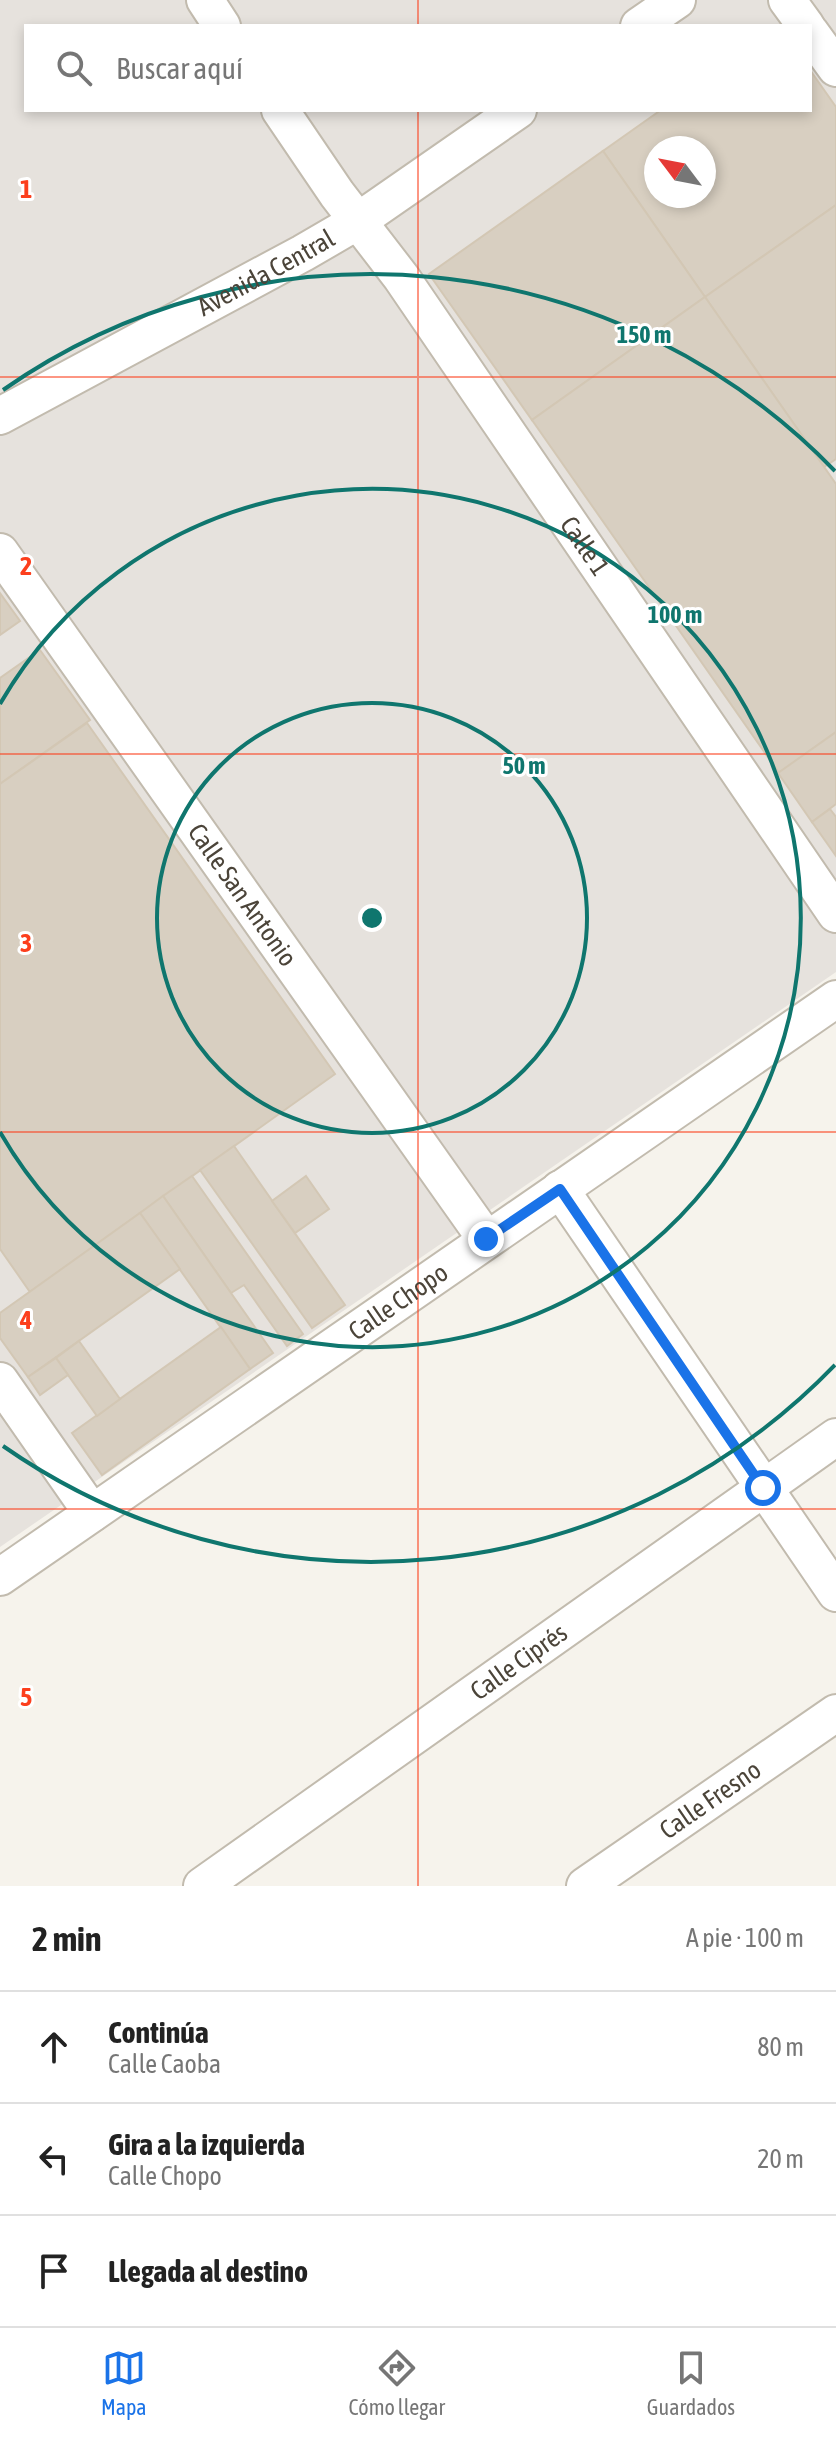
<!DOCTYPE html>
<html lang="es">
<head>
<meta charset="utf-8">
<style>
	body { margin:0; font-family:"Asap Condensed",sans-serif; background:#f6f6f6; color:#222 }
	.compass { position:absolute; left:644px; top:136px; width:72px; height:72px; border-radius:50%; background:#fff; box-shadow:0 4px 12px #0003; rotate:302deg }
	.stop { position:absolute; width:24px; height:24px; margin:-18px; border:6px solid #1a73e8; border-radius:50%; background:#fff }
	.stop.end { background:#1a73e8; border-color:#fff; box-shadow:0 2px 8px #0008 }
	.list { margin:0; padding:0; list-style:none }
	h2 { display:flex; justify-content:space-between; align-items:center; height:104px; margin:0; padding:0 32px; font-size:34px }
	h2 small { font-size:26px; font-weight:400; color:#767676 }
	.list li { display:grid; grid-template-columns:52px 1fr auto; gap:24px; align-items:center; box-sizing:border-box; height:112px; padding:0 32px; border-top:2px solid #e0e0e0 }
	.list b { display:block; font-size:30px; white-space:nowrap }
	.list p { margin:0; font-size:26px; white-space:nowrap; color:#767676 }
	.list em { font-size:26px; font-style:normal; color:#767676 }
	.icon { flex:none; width:44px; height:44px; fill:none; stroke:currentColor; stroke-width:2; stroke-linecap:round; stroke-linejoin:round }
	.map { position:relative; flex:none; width:836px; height:1886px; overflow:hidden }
	.search { position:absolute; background:#fff; box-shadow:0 4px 12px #0003; left:24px; right:24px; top:24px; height:88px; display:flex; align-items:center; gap:20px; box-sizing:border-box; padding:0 28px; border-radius:0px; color:#767676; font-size:30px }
	.sheet { height:440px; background:#fff }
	nav { display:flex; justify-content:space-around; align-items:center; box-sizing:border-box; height:112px; border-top:2px solid #e0e0e0; background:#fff; font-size:22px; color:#767676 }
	nav a { display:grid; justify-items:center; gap:4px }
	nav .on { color:#1a73e8 }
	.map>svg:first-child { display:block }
	.industrial { fill:#e6e2dd; fill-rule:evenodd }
	.building { fill:#d8cfc1; stroke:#d3c7b4; stroke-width:2; fill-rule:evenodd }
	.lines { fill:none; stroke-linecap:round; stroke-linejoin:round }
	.minor-casing { stroke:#c2bbae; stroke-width:40 }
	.minor { stroke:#fff; stroke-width:36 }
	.route { stroke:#1a73e8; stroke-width:10 }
	.grid { fill:none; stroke:#fc3f1d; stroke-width:2; stroke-opacity:0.55 }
	.ring { fill:none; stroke:#0f766e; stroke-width:4 }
	.labels { text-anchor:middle; stroke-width:6; stroke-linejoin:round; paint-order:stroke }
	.street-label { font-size:26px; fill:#4b4439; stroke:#fff }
	.grid-label { font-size:26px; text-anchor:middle; font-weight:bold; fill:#fc3f1d; stroke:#fff; stroke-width:6; stroke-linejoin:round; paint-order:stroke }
	.centre { fill:#0f766e; stroke:#fff; stroke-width:4 }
	.ring-label { font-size:24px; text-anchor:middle; font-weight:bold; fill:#0f766e; stroke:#fff; stroke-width:6; stroke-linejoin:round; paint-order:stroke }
</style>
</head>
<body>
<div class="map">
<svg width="836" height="1886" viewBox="0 0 836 1886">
	<rect width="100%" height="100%" fill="#f6f3ec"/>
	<path class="industrial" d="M 0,0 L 836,0 L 836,972 L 0,1547 ZM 26,26 L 810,26 L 810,110 L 26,110 ZM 656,148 L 704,148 L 704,196 L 656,196 Z"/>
	<g class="building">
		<path d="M 810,70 L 836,107 L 836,205 L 705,297 L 603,151 L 661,110 L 810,110 ZM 656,148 L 704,148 L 704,196 L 656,196 Z"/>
		<path d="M 603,151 L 705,297 L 532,420 L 429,274 Z"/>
		<path d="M 836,205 L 836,459 L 824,467 L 705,297 Z"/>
		<path d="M 705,297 L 836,484 L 836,732 L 779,773 L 532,420 Z"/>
		<path d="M 0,593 L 20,621 L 0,635 Z"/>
		<path d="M 40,650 L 90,720 L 0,784 L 0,678 Z"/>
		<path d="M 87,723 L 335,1074 L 30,1292 L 0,1249 L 0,784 Z"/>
		<path d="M 836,732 L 836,804 L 812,822 L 778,773 Z"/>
		<path d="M 830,809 L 836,817 L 836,856 L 812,822 Z"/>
		<path d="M 234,1146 L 345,1305 L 312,1328 L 200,1170 Z"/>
		<path d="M 192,1176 L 303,1334 L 287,1346 L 244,1285 L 231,1293 L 163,1196 Z"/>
		<path d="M 306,1176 L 329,1209 L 295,1233 L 272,1201 Z"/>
		<path d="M 163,1196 L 273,1353 L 250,1369 L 140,1213 Z"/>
		<path d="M 140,1213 L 180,1269 L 28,1377 L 0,1338 L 0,1313 Z"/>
		<path d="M 221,1327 L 250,1369 L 102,1475 L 72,1433 Z"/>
		<path d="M 79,1341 L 120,1399 L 97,1416 L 56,1358 Z"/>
		<path d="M 56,1358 L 68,1375 L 40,1395 L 28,1377 Z"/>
	</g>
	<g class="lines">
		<defs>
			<g id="minor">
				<path d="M 205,0 L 222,26"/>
				<path d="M 787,0 L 806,26"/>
				<path d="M 639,26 L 677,0"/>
				<path d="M 810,32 L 836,68"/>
				<path id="s1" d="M 280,110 L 337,194 L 401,277 L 836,914"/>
				<path id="s2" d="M 0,416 L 303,253 L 358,221 L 518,110"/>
				<path id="s3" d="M 0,552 L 486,1239"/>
				<path d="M 560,1189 L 836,1593"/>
				<path d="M 0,1381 L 92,1513"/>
				<path id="s4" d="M 0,1577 L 836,999"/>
				<path id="s5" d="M 202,1886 L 836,1437"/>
				<path id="s6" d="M 585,1886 L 836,1713"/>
			</g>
		</defs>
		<use href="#minor" class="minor-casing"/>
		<use href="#minor" class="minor"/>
	</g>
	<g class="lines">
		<path class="route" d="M 486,1239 L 560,1189 L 763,1488"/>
	</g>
	<path class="grid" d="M 418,0 L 418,26M 418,110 L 418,1886M 0,377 L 836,377M 0,754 L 836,754M 0,1132 L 836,1132M 0,1509 L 836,1509"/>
	<g class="ring">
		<circle cx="372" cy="918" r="215"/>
		<path d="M0 704A429 429 0 1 1 0 1132"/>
		<path d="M835 1365A644 644 0 0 1 3 1446M3 390A644 644 0 0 1 835 471"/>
	</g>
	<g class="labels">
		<g class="street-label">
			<text dy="9" stroke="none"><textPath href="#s2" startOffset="302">Avenida Central</textPath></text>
			<text dy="9" stroke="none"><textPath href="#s1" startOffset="532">Calle 1</textPath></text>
			<text dy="9" stroke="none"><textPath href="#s3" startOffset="420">Calle San Antonio</textPath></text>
			<text dy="9" stroke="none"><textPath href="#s4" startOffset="484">Calle Chopo</textPath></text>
			<text dy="9" stroke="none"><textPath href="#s5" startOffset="388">Calle Ciprés</textPath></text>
			<text dy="9" stroke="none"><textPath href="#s6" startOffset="152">Calle Fresno</textPath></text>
		</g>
	</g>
	<g class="grid-label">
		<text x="26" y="198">1</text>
		<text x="26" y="575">2</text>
		<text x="26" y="952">3</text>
		<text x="26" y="1329">4</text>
		<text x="26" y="1706">5</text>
	</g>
	<circle cx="372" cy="918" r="12" class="centre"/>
	<g class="ring-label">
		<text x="644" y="343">150 m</text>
		<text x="675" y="623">100 m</text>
		<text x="524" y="774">50 m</text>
	</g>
</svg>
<svg class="compass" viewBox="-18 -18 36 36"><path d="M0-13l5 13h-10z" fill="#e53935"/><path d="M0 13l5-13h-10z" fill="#767676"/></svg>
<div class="stop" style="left:763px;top:1488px"></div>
<div class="stop end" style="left:486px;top:1239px"></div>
<div class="search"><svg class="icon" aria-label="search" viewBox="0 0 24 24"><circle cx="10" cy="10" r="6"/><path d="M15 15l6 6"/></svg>Buscar aquí</div>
</div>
<section class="sheet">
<h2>2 min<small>A pie · 100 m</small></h2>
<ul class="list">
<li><svg class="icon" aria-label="ahead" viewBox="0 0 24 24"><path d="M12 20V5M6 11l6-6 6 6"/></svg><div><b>Continúa</b><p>Calle Caoba</p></div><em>80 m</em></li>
<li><svg class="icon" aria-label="left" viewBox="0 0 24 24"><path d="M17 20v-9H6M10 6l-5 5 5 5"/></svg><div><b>Gira a la izquierda</b><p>Calle Chopo</p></div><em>20 m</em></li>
<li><svg class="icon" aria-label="arrive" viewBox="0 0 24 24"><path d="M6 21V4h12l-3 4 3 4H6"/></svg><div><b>Llegada al destino</b></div></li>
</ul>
</section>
<nav>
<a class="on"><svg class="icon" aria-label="map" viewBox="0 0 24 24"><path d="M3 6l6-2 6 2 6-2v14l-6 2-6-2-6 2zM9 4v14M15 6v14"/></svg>Mapa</a>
<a><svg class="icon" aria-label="directions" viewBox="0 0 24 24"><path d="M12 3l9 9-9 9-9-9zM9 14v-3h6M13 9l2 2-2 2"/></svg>Cómo llegar</a>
<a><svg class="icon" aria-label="saved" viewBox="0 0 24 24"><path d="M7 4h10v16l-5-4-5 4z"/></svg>Guardados</a>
</nav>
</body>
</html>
